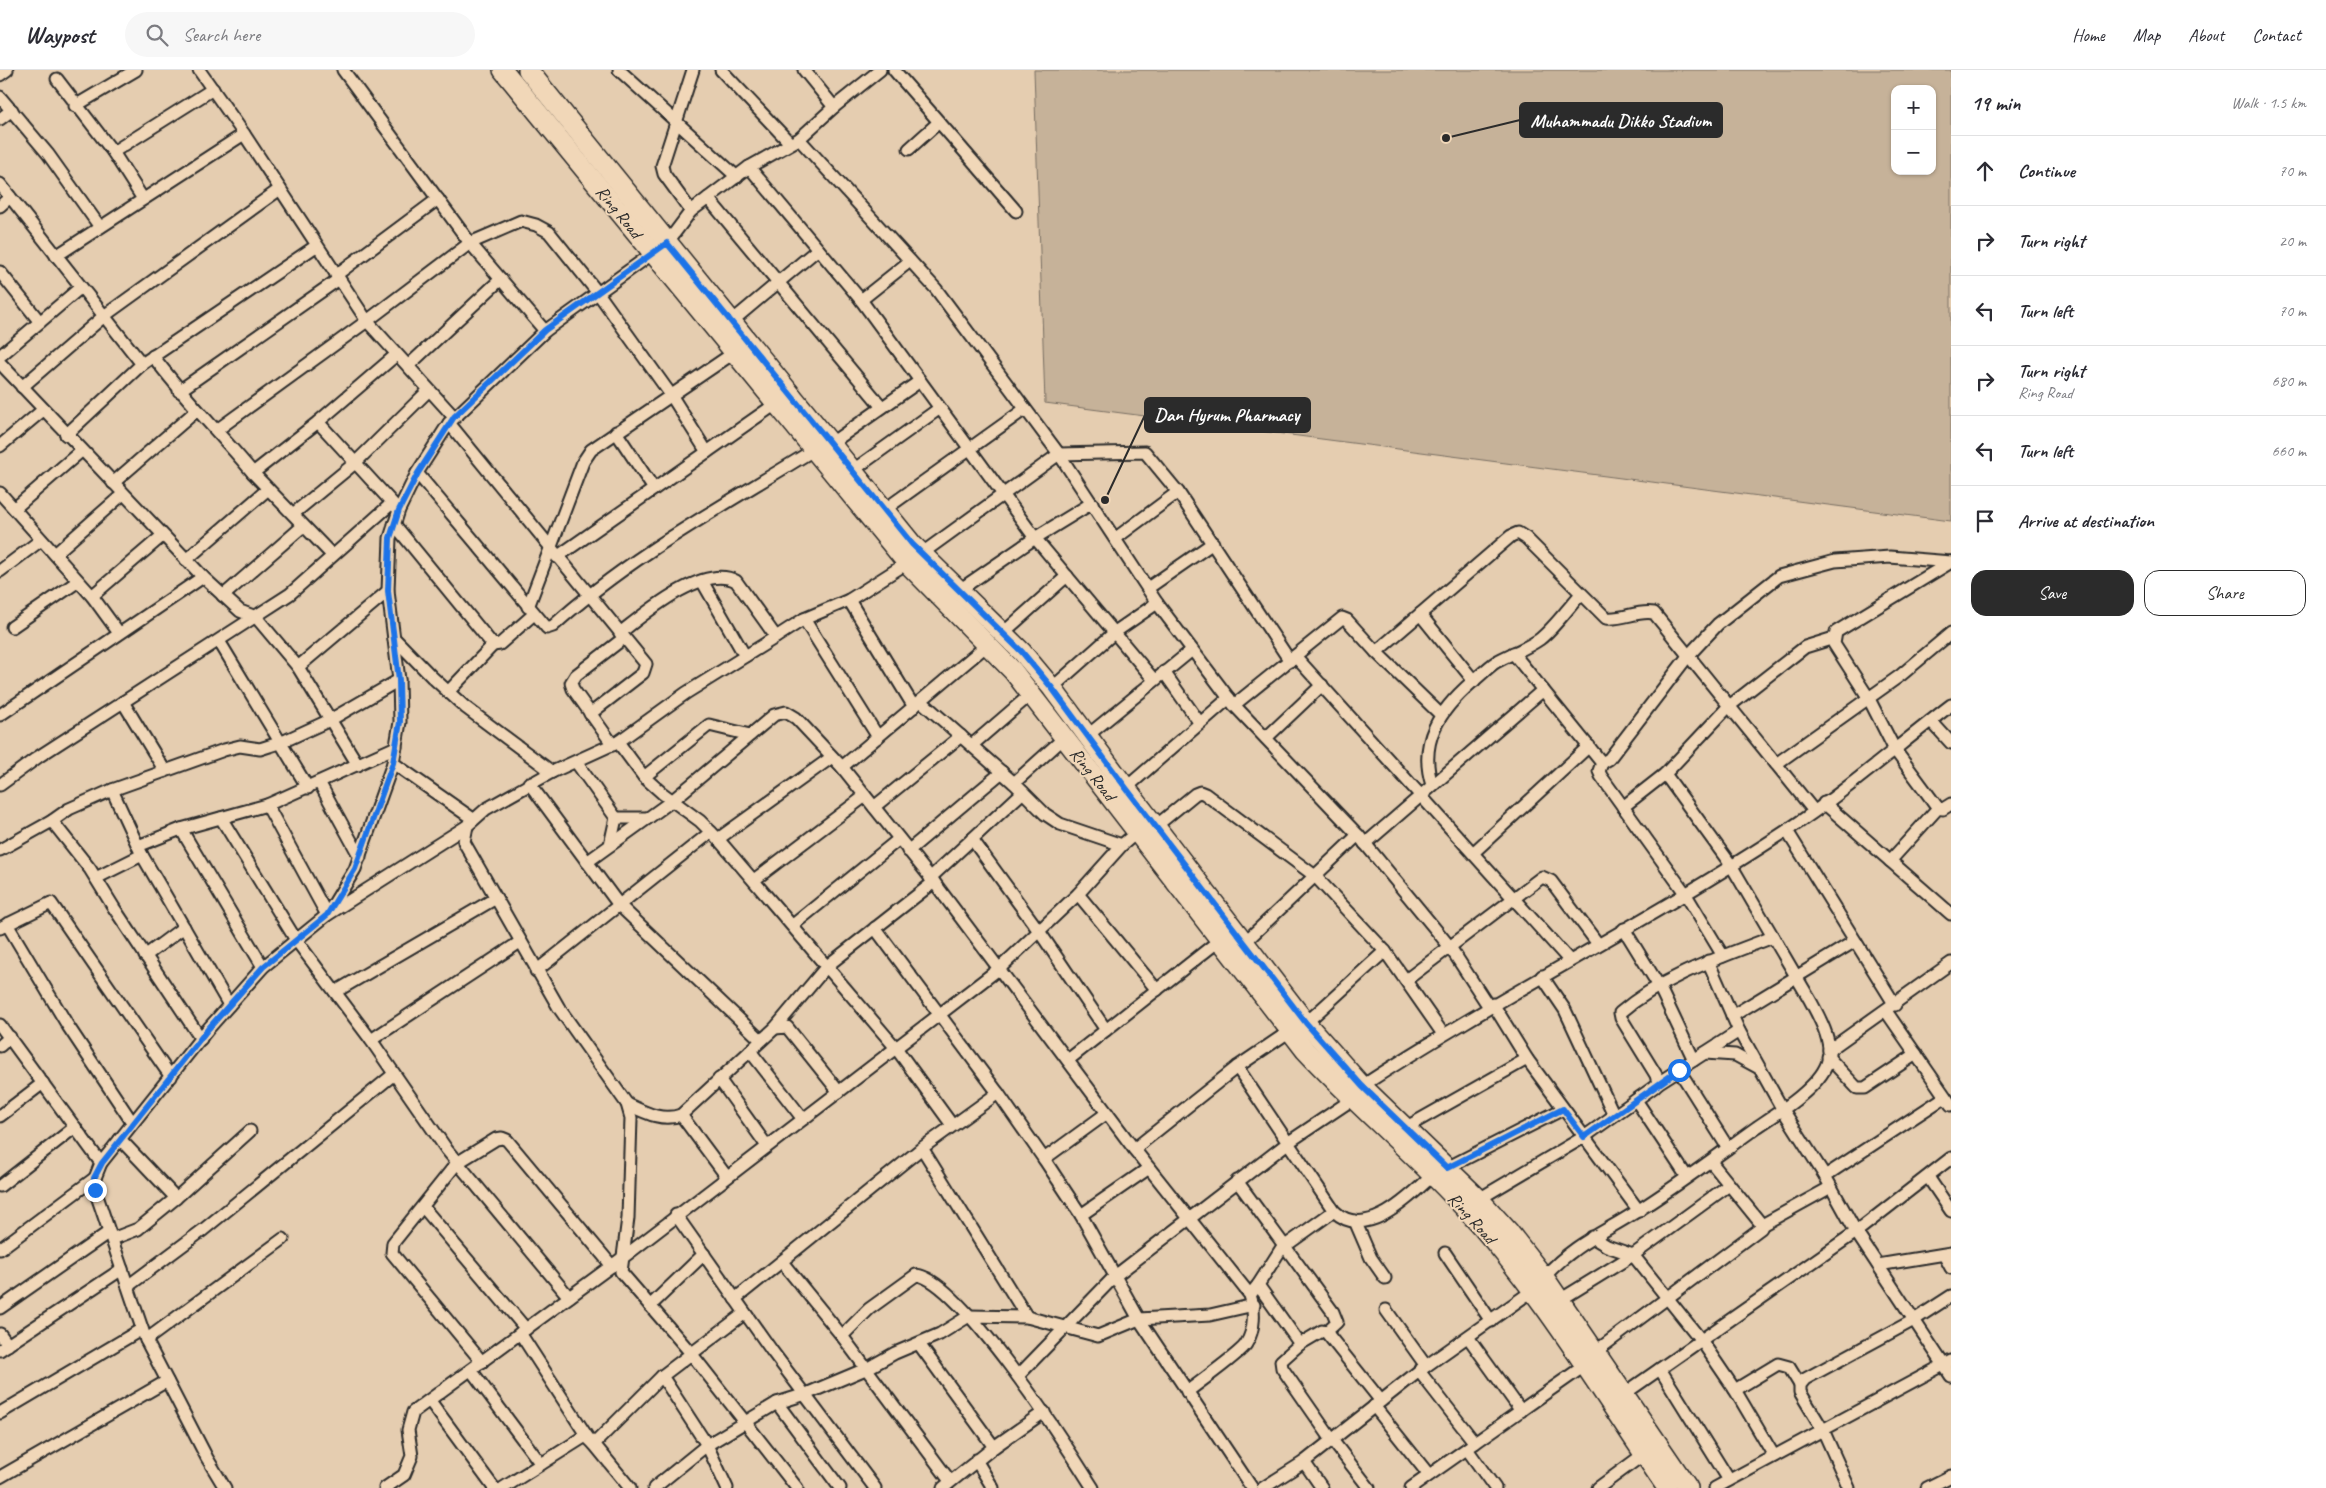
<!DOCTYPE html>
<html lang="en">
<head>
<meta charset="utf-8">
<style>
	body { margin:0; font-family:Caveat,sans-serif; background:#f7f7f7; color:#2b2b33 }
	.controls { position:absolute; right:15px; top:15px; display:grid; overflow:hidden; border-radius:10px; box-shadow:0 1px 4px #0004 }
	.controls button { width:45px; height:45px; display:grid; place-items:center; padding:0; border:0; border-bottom:1px solid #e1e1e2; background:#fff; color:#2b2b33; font:25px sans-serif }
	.stop { position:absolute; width:15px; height:15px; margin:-11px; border:4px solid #1a73e8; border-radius:50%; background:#fff }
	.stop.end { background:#1a73e8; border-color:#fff; box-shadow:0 1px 5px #0008 }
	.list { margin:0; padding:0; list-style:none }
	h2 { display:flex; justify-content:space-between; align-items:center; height:65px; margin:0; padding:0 20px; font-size:21px }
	h2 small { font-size:16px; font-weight:400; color:#7c7c81 }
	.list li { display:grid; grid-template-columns:32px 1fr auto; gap:15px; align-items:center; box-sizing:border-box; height:70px; padding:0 20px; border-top:1px solid #e1e1e2 }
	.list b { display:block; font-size:19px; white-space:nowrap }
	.list p { margin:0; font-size:16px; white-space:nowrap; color:#7c7c81 }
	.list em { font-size:16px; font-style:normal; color:#7c7c81 }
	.actions { display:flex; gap:10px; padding:15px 20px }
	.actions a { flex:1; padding:11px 0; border:1px solid #2b2b2b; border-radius:15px; text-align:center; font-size:18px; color:#2b2b2b }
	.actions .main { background:#2b2b2b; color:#fff }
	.icon { flex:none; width:28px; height:28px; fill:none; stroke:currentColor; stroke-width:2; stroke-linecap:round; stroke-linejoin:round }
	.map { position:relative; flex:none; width:1951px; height:1418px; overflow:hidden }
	header { display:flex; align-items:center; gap:30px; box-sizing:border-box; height:70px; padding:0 25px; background:#fff; border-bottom:1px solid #e1e1e2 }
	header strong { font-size:24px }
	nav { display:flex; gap:28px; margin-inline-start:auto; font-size:18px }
	.search { width:350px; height:45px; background:#f7f7f7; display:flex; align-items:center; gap:12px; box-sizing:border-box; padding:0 18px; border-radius:28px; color:#7c7c81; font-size:19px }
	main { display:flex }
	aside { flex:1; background:#fff }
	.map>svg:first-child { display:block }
	.green { fill:#c6b299; stroke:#786e62; fill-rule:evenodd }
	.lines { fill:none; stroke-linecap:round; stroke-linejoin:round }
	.minor-casing { stroke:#2b2b2b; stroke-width:15 }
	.primary-casing { stroke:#2b2b2b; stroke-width:22 }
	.minor { stroke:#f1d7b8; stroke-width:11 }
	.primary { stroke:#f1d7b8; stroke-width:19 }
	.route { stroke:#1a73e8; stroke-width:6 }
	.labels { text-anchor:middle; stroke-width:4; stroke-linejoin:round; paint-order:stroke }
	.street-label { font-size:18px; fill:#2b2b2b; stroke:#f1d7b8 }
	.leader { fill:none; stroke:#2b2b2b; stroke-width:2 }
	.callout-dot { fill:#2b2b2b; stroke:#f1d7b8; stroke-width:2 }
	.callout { fill:#2b2b2b; stroke:#2b2b2b; stroke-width:2 }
	.callout-label { font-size:19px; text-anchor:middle; font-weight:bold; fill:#fff }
</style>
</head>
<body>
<header>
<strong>Waypost</strong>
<div class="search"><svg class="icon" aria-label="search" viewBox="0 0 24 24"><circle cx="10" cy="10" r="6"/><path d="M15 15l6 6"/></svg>Search here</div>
<nav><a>Home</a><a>Map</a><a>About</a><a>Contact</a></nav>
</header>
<main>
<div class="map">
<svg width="1951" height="1418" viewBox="0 0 1951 1418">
	<rect width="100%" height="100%" fill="#e5cdb0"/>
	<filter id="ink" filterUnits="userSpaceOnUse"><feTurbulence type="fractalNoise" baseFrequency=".02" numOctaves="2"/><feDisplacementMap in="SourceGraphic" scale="10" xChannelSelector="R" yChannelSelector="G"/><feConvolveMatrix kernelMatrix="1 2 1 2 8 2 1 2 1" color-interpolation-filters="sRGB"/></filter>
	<g filter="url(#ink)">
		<path class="green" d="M 1034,0 L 1951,0 L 1951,451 L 1045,333 ZM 1895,19 L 1932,19 L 1932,101 L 1895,101 Z"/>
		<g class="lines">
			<defs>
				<g id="minor">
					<path d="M 199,0 L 244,64 L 367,251 L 454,347"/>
					<path d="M 343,0 L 470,173 L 545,261"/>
					<path d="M 619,0 L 737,107"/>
					<path d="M 721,0 L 790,73"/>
					<path d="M 804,0 L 834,37"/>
					<path d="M 894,0 L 1016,141"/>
					<path d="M 0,5 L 7,0"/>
					<path d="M 57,9 L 113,82 L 143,129"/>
					<path d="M 0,27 L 48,84 L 100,157"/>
					<path d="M 75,36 L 136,0"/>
					<path d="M 0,49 L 12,40"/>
					<path d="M 799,69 L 936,219 L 1059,384 L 1157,533 L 1234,635 L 1358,765 L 1450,877 L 1489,937"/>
					<path d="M 909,79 L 939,52"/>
					<path d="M 113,82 L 213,19"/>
					<path d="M 749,97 L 861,230 L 1035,468 L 1154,610"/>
					<path d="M 0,114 L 142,294"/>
					<path d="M 708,128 L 882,337"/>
					<path d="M 0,136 L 10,127"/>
					<path d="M 691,141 L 664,104 L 662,96 L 693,0"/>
					<path d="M 56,186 L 244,64"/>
					<path d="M 0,202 L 40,252"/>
					<path d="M 336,205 L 438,129"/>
					<path d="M 861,230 L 910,191"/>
					<path d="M 731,252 L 818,179"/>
					<path d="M 0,286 L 81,217"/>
					<path d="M 153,286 C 184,328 220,363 253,403"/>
					<path d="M 0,293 L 203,507 L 240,541 L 256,547 L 298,597 L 358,695"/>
					<path d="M 408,296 L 501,209"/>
					<path d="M 22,317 L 104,246 L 280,119"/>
					<path d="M 179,321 L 339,209"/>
					<path d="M 318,352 L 396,437"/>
					<path d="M 449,353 L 646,594 L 643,603 L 590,644"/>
					<path d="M 217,360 L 367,251 L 470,173 L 521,151 L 536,155 L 549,162 L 598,223 L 671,325 L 707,382"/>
					<path d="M 616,362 L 654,419"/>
					<path d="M 66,365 L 142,294 L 316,176"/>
					<path d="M 830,374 L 920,311"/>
					<path d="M 0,376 L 43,340"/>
					<path d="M 852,401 L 940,338"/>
					<path d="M 417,403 L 547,558 L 553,556 C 631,485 725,435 815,379"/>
					<path d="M 113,413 L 196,341"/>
					<path d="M 0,423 L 92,526 L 119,563"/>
					<path d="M 15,438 L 81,381"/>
					<path d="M 884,440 L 1025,339"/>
					<path d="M 293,444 L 355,393 L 428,321"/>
					<path d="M 394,454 L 493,575 L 500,574 L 534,544"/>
					<path d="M 1116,468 L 1178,422"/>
					<path d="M 55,484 L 123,424"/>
					<path d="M 921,484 L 1059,384 L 1145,382 L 1178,422 L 1290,591"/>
					<path d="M 332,485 L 253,403 L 318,352 L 396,285"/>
					<path d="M 557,487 L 777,333"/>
					<path d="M 186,490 L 268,419"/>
					<path d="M 0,501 L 41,470"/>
					<path d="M 702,511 L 745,586"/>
					<path d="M 1148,518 L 1213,473"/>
					<path d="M 958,521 L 1035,468 L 1092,433"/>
					<path d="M 92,526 L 162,466"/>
					<path d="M 223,526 L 303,456"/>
					<path d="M 849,530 L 914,637"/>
					<path d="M 528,537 L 583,392 L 591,380 L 735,282"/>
					<path d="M 1420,544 L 1474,611"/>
					<path d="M 804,549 L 878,667"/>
					<path d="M 12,557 L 77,512"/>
					<path d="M 620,563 C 644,544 704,493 736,511 L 776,567"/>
					<path d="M 1002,564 L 1067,506"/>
					<path d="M 394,568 L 432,607 L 465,637 L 552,702"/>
					<path d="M 219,571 L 308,718"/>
					<path d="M 1376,582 L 1511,466 L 1518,463 L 1526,468 L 1606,548 C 1624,550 1636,540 1654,543 L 1814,741"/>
					<path d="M 1513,583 L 1602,693 L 1609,689 L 1688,586 L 1718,554 L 1779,506 L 1835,491 L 1890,487 L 1951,492"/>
					<path d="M 1295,586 L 1569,890"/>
					<path d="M 298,597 L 388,521"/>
					<path d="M 1164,602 L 1199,652"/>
					<path d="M 1052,618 L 1115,562 L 1157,533"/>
					<path d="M 448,622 L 493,575"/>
					<path d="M 921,631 L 1014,713 L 1045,744 L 1060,754 L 1122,775"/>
					<path d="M 123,632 L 165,701"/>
					<path d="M 1234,635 L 1342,548 L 1347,550 L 1376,582 L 1440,644"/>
					<path d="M 0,645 L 203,507"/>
					<path d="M 1931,651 L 1951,673"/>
					<path d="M 1087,666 L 1192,580"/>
					<path d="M 1266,668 L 1322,615"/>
					<path d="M 618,672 L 644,707 L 662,723 L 700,751 L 718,769 L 896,978 L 952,1055"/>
					<path d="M 613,675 L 573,619 L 571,613 L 576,605 L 624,568"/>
					<path d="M 972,675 L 1031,624"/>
					<path d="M 576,692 L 616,748 L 610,775"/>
					<path d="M 393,693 L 473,749"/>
					<path d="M 1602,693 L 1599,701 L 1601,706 L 1685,823 L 1723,886"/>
					<path d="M 1776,694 L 1901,605 L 1951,563"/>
					<path d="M 842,697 L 987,575"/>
					<path d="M 644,707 L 709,655 L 750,665"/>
					<path d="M 319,712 L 360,787"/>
					<path d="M 529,713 L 619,835 L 761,970"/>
					<path d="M 1014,713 L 1065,667"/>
					<path d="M 0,715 L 38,687 L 290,524 L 391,434"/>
					<path d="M 1432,715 C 1418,671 1440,640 1472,612 C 1480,606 1487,598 1496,592 C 1510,584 1526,579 1540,569 C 1555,557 1568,538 1581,524"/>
					<path d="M 1126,718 L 1229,628"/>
					<path d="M 112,720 L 142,785 L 229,935"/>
					<path d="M 1824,733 L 1951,844"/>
					<path d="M 267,735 L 327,845 L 467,756"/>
					<path d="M 874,737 L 961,666"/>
					<path d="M 1623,737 L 1665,704 L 1728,637 L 1805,577 L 1834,568"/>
					<path d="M 1938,738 L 1895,680 L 1868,627 L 1834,574 L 1836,562 L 1951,492"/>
					<path d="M 221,748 L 296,870 L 371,970 L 447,1080 L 569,1227"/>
					<path d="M 616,748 L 648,748"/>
					<path d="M 52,751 L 90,799 L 114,838 L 201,969"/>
					<path d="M 1156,756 L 1195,724 L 1200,722 L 1205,724 L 1315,806 L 1385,881 L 1443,964"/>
					<path d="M 181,759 L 263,897"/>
					<path d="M 1787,761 L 1895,935"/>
					<path d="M 718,769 L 832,687"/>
					<path d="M 972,769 L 1039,861 L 1106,960"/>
					<path d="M 1365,774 L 1543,620"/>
					<path d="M 138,776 L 181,759 L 267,735 L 396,677"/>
					<path d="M 0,780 L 52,751 L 69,739 L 112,720 L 224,680 L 240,676 L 260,679 L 282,672 L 330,650 L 399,610"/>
					<path d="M 908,781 L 1002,702"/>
					<path d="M 1473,783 L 1589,676"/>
					<path d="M 1890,791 L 1938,738 L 1943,739 L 1951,734"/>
					<path d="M 587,792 L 673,730 L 774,645 L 786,642 L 796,648 L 842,697 L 934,812 L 1134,1079 L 1250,1225 C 1255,1240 1255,1260 1246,1274 C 1241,1283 1198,1313 1187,1322"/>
					<path d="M 96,808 L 142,785"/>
					<path d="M 930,808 L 1023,722"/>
					<path d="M 754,810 L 865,726"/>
					<path d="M 1078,824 L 1157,920"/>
					<path d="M 7,854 L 68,956 L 132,1052"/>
					<path d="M 793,855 L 899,769"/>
					<path d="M 0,858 L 51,833 L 171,1007"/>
					<path d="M 875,858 L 998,1023 L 1044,1089 L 1081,1145 L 1139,1249 L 1252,1418"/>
					<path d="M 1624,859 L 1659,916 L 1694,990"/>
					<path d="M 1244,873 L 1358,765"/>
					<path d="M 145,886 L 184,857"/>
					<path d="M 1708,891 L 1739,961 L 1783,1040 L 1825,1106 L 1856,1162 L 1951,1306"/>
					<path d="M 536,901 L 711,762"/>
					<path d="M 1542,906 L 1565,940 L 1614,1045"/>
					<path d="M 1406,910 L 1542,807 L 1551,811 L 1598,874"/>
					<path d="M 335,922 L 496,828"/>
					<path d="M 1493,934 L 1527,989 L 1639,1141"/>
					<path d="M 1886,941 L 1951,1035"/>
					<path d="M 1732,946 L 1855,871"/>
					<path d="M 1306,953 L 1385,881"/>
					<path d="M 0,955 L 101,1093"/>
					<path d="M 775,958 L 787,957 L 839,1022"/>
					<path d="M 371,970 L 520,872"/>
					<path d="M 0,976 L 10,967"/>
					<path d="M 1829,980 L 1951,893"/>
					<path d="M 750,981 L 803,1049"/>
					<path d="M 1705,983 L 1735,985 L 1759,998"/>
					<path d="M 1828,987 L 1857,1018 L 1865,1018 L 1916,984"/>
					<path d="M 1068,990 L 1221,869"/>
					<path d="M 1237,997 L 1334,1141 C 1366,1172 1409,1127 1433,1105"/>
					<path d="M 1679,1000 L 1728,1078"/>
					<path d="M 719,1009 L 767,1076"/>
					<path d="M 1658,1013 L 1739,961"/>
					<path d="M 1362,1016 C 1500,926 1648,852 1786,761 C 1844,723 1896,677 1951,635"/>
					<path d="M 1636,1030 L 1687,1107"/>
					<path d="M 627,1034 C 644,1042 662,1052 681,1045 L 775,958 L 827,896 L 934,812"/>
					<path d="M 681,1045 L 727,1107"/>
					<path d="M 0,1046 L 43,1013"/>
					<path d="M 1405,1058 L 1527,989"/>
					<path d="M 120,1069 L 176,1128"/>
					<path d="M 922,1078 L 1027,1247"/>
					<path d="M 1134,1079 L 1237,997 L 1290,961"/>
					<path d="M 1044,1089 L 1107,1043"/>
					<path d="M 1447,1098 L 1563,1039"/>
					<path d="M 1825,1106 L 1945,1027"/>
					<path d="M 1928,1107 L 1951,1141"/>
					<path d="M 1237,1111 L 1333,1242 L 1337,1252 L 1326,1262"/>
					<path d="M 0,1116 L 75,1057"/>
					<path d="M 1479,1129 L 1584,1067 L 1654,1017 L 1658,1013 L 1656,1005 L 1621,948 L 1620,943 C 1663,906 1721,887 1773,867"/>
					<path d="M 423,1137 L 526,1259"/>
					<path d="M 676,1145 L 772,1281 L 875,1418"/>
					<path d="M 1081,1145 L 1149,1098"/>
					<path d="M 1355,1151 L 1371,1188 L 1385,1208"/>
					<path d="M 1762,1155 L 1831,1117"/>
					<path d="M 1592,1167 L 1607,1176 L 1633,1185 L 1701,1270 L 1735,1320 L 1774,1386"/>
					<path d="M 112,1169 L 138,1159 L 176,1128 L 250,1061"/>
					<path d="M 0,1179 L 95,1108"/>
					<path d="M 1445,1183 L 1491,1251"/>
					<path d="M 1944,1185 L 1951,1198"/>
					<path d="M 782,1192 L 842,1266"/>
					<path d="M 1878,1195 L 1951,1183"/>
					<path d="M 1544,1207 C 1575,1173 1602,1164 1639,1140 C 1680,1114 1718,1085 1757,1057 C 1778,1043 1818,1018 1827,994 C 1835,974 1819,947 1810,930 L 1731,795 L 1665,704"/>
					<path d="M 1258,1215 L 1300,1274"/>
					<path d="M 128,1216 L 203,1160 L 394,1004"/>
					<path d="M 1250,1225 L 1258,1215 L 1281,1179 L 1334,1141"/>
					<path d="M 735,1229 L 922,1078 L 998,1023"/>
					<path d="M 1560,1230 L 1633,1185 L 1729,1115"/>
					<path d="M 650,1236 L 704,1184"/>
					<path d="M 0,1238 L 109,1162"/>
					<path d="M 1386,1240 L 1426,1296"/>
					<path d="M 520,1263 L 588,1368"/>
					<path d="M 0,1264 L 8,1275"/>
					<path d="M 1468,1267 L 1521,1341"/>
					<path d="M 146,1270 L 283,1169"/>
					<path d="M 919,1274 L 994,1377"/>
					<path d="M 0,1280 L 122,1199"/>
					<path d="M 1595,1282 L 1761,1158 L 1762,1155 L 1711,1092"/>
					<path d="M 482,1292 L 392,1183 L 393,1173 L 457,1093 L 496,1069 L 502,1068 L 507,1070 L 612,1196"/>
					<path d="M 1660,1299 L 1729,1410"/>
					<path d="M 471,1300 L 541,1394"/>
					<path d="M 1419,1301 L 1475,1373"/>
					<path d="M 662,1306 L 707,1375 L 727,1418"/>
					<path d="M 1018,1306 L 1115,1206 L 1289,1072 L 1353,1029"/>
					<path d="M 1735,1320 L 1778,1294 L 1789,1297 L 1800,1315"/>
					<path d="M 1624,1324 L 1856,1162 L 1951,1088"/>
					<path d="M 430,1331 L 494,1418"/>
					<path d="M 777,1333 L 840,1418"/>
					<path d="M 1374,1336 L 1429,1405"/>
					<path d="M 0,1343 L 142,1259"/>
					<path d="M 594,1374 L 662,1306 L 745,1243"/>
					<path d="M 1467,1379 L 1495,1418"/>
					<path d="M 976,1390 L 993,1418"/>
					<path d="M 1304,1392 L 1322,1418"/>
					<path d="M 0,1407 L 167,1311"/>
					<path d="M 950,1411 L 842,1266 L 869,1239 L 916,1205 C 959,1208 1068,1378 1093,1418"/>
					<path d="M 225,1418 L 207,1388 L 146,1270 L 95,1120 L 95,1108 L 101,1093 L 208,959 L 263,897 L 327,845 L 355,799 L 393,693 L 400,652 L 399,610 L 388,521 L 390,468 L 399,440 L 417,403 L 449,353 L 545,261 L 667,173 L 691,141 L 749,97 L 799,69 L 834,37 L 880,0"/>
					<path d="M 385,1418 L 404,1405 L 412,1386 L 408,1360 L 413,1342 L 625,1186 L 1000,898 L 1078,824 L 1122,775 L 1137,762"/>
					<path d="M 503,1418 L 584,1367 L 588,1368 L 594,1374 L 630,1418"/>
					<path d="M 654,1418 L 707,1375 L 777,1333 L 806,1324 L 868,1298 L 895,1283 L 940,1264 L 969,1246 L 1027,1247 L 1098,1266 L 1139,1249 L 1210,1245 L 1254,1235"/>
					<path d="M 797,1418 L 690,1282 L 621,1202 L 628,1148 L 631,1048 L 627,1034 L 559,938 L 464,772 L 467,756 L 486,739 L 552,702 L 618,672 L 686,623 L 776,567 L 804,549 L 849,530 L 907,493"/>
					<path d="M 943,1418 L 994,1377 L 1044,1342"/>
					<path d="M 1263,1418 L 1304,1392 L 1419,1301 L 1532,1221"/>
					<path d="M 1369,1418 L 1332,1370 L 1282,1298 L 1281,1291 L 1300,1274 L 1322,1261 L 1326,1262 L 1381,1331"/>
					<path d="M 1411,1418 L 1584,1296"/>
					<path d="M 1598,1418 L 1644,1384"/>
					<path d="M 1715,1418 L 1951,1291"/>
					<path d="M 1849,1418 L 1823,1360 L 1800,1322 L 1800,1315 L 1805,1309 L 1914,1250 L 1951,1226"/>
					<path d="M 1927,1418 L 1951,1406"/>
				</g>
				<g id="primary">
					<path d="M 503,0 L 907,493 L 1013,601 L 1305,980 C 1358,1037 1419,1087 1471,1145 C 1544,1225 1605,1328 1667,1418"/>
					<path d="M 528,0 L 912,474 L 1022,582 L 1052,618 L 1126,718 L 1306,953 L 1362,1016 L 1479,1129 L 1509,1162 L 1544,1207 L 1688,1418"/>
				</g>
			</defs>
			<use href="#minor" class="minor-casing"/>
			<use href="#primary" class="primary-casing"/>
			<use href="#minor" class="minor"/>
			<use href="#primary" class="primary"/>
		</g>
	</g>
	<g class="lines" filter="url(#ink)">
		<path class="route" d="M 95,1120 L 94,1108 L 102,1093 L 208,959 L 263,897 L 327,845 L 355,799 L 393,693 L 400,652 L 399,610 L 388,521 L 390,468 L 399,440 L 418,403 L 454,347 L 545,260 L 667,173 L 912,474 L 1022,582 L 1052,618 L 1126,718 L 1306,953 L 1362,1016 L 1447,1098 L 1563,1039 L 1584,1067 L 1679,1000"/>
	</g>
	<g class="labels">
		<g class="street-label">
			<text transform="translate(619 142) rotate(51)" y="6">Ring Road</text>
			<text transform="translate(1093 704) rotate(52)" y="6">Ring Road</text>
			<text transform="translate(1472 1148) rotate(48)" y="6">Ring Road</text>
		</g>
	</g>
	<path class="leader" d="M1446 68L1520 50M1105 430L1145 345"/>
	<g class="callout-dot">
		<circle cx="1446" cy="68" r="5"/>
		<circle cx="1105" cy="430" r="5"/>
	</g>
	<g class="callout">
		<rect x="1520" y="33" width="202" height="34" rx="5"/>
		<rect x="1145" y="328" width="165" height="34" rx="5"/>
	</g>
	<g class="callout-label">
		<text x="1621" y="57">Muhammadu Dikko Stadium</text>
		<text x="1227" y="351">Dan Hyrum Pharmacy</text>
	</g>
</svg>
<div class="controls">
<button>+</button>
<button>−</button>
</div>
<div class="stop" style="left:1679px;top:1000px"></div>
<div class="stop end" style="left:95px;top:1120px"></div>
</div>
<aside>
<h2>19 min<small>Walk · 1.5 km</small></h2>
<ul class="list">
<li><svg class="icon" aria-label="ahead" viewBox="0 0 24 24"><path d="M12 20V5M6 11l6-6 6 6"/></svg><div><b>Continue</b></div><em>70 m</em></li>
<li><svg class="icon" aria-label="right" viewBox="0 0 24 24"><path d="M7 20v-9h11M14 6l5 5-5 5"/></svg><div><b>Turn right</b></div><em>20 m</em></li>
<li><svg class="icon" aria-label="left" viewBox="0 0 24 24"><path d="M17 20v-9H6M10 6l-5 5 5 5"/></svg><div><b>Turn left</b></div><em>70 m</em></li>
<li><svg class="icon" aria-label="right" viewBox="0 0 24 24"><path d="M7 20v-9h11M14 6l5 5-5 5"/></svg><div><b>Turn right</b><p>Ring Road</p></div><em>680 m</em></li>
<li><svg class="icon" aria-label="left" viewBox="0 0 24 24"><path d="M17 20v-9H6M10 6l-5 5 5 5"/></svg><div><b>Turn left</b></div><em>660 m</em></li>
<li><svg class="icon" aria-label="arrive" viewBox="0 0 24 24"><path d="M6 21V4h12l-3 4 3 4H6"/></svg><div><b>Arrive at destination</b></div></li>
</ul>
<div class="actions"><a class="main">Save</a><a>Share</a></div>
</aside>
</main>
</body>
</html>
